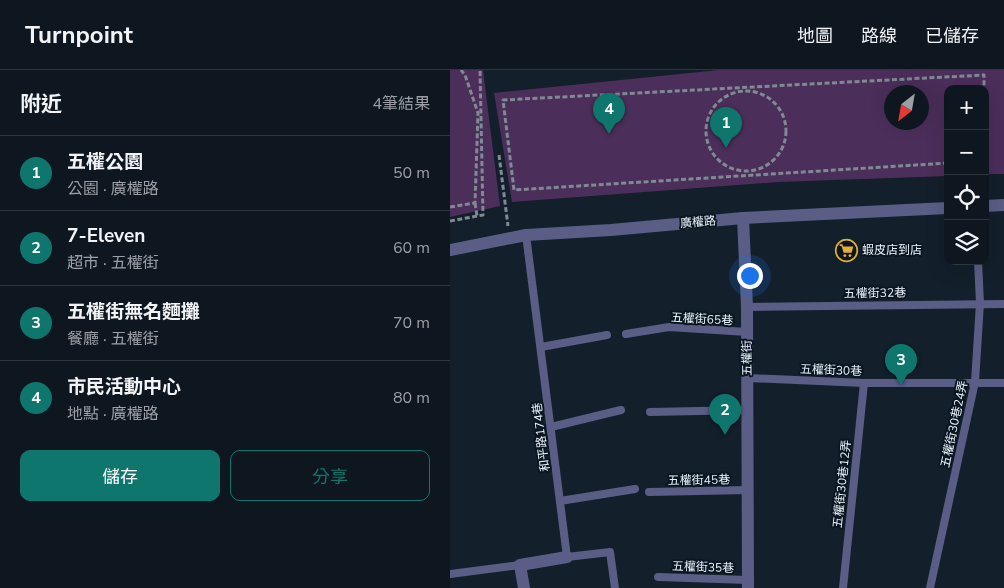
<!DOCTYPE html>
<html lang="zh-TW">
<head>
<meta charset="utf-8">
<style>
	body { margin:0; font-family:"Nunito Sans","Noto Sans TC",sans-serif; background:#1c242d; color:#f1f3f6 }
	.controls { position:absolute; right:15px; top:15px; display:grid; overflow:hidden; border-radius:10px; box-shadow:0 5px 20px #0002 }
	.controls button { width:45px; height:45px; display:grid; place-items:center; padding:0; border:0; border-bottom:1px solid #2e363e; background:#0e1720; color:#f1f3f6; font:25px sans-serif }
	.compass { position:absolute; left:434px; top:15px; width:45px; height:45px; border-radius:50%; background:#0e1720; box-shadow:0 5px 20px #0002; rotate:211deg }
	.you { position:absolute; left:299px; top:205px; width:18px; height:18px; margin:-12px; border:4px solid #fff; border-radius:50%; background:#1a73e8; box-shadow:0 0 0 8px #1a73e833 }
	.badge { display:grid; place-items:center; width:32px; height:32px; border-radius:50%; background:#0f766e; color:#fff; font-size:16px; font-weight:700 }
	.pin { position:absolute; translate:-50% -41px; filter:drop-shadow(0 1px 2px #0008) }
	.pin::after { content:''; position:absolute; top:26px; width:18px; height:15px; background:inherit; clip-path:polygon(0 0,100% 0,50% 100%) }
	.list { margin:0; padding:0; list-style:none }
	h2 { display:flex; justify-content:space-between; align-items:center; height:65px; margin:0; padding:0 20px; font-size:21px }
	h2 small { font-size:16px; font-weight:400; color:#9b9fa5 }
	.list li { display:grid; grid-template-columns:32px 1fr auto; gap:15px; align-items:center; box-sizing:border-box; height:75px; padding:0 20px; border-top:1px solid #2e363e }
	.list b { display:block; font-size:19px; white-space:nowrap }
	.list p { margin:0; font-size:16px; white-space:nowrap; color:#9b9fa5 }
	.list em { font-size:16px; font-style:normal; color:#9b9fa5 }
	.actions { display:flex; gap:10px; padding:15px 20px }
	.actions a { flex:1; padding:11px 0; border:1px solid #0f766e; border-radius:10px; text-align:center; font-size:18px; color:#0f766e }
	.actions .main { background:#0f766e; color:#fff }
	.icon { flex:none; width:28px; height:28px; fill:none; stroke:currentColor; stroke-width:2; stroke-linecap:round; stroke-linejoin:round }
	.map { position:relative; flex:none; width:554px; height:518px; overflow:hidden }
	header { display:flex; align-items:center; gap:30px; box-sizing:border-box; height:70px; padding:0 25px; background:#0e1720; border-bottom:1px solid #2e363e }
	header strong { font-size:24px }
	nav { display:flex; gap:28px; margin-inline-start:auto; font-size:18px }
	main { display:flex }
	aside { flex:1; background:#0e1720 }
	.map>svg:first-child { display:block }
	.green { fill:#4b2e5a; fill-rule:evenodd }
	.lines { fill:none; stroke-linecap:round; stroke-linejoin:round }
	.path { stroke:#7f8a94; stroke-width:3; stroke-dasharray:5 2.5; stroke-linecap:butt }
	.service { stroke:#5a5d86; stroke-width:8 }
	.minor { stroke:#5a5d86; stroke-width:12 }
	.tertiary { stroke:#5a5d86; stroke-width:12 }
	.labels { text-anchor:middle; stroke-width:4; stroke-linejoin:round; paint-order:stroke }
	.street-label { font-size:12px; fill:#eaf3fb; stroke:#0a1621 }
	.poi-label { font-size:12px; fill:#eaf3fb; stroke:#0a1621; text-anchor:start }
</style>
</head>
<body>
<header>
<strong>Turnpoint</strong>
<nav><a>地圖</a><a>路線</a><a>已儲存</a></nav>
</header>
<main>
<aside>
<h2>附近<small>4筆結果</small></h2>
<ul class="list">
<li><span class="badge">1</span><div><b>五權公園</b><p>公園 · 廣權路</p></div><em>50 m</em></li>
<li><span class="badge">2</span><div><b>7-Eleven</b><p>超市 · 五權街</p></div><em>60 m</em></li>
<li><span class="badge">3</span><div><b>五權街無名麵攤</b><p>餐廳 · 五權街</p></div><em>70 m</em></li>
<li><span class="badge">4</span><div><b>市民活動中心</b><p>地點 · 廣權路</p></div><em>80 m</em></li>
</ul>
<div class="actions"><a class="main">儲存</a><a>分享</a></div>
</aside>
<div class="map">
<svg width="554" height="518" viewBox="0 0 554 518">
	<rect width="100%" height="100%" fill="#131f2b"/>
	<g class="green">
		<path d="M 0,0 L 33,0 L 50,136 L 0,147 Z"/>
		<path d="M 269,0 L 554,0 L 554,104 L 535,104 L 535,19 L 498,19 L 498,106 L 328,112 L 62,132 L 44,23 ZM 442,22 L 472,22 L 472,52 L 442,52 Z"/>
	</g>
	<g class="lines">
		<g class="path">
			<circle cx="296" cy="61" r="40"/>
			<path d="M 535,51 L 535,91"/>
			<path d="M 49,85 L 58,156"/>
			<path d="M 498,93 L 64,120 L 53,30 L 534,5 L 534,19"/>
			<path d="M 25,133 L 27,146"/>
			<path d="M 0,137 L 25,133 L 28,43 L 15,5 L 11,0"/>
			<path d="M 0,151 L 33,145 L 30,0"/>
		</g>
		<g class="service">
			<path d="M 76,165 L 117,487 L 160,482 L 165,518"/>
			<path d="M 297,237 L 554,234"/>
			<path d="M 176,264 L 219,257 L 297,262"/>
			<path d="M 91,277 L 157,265"/>
			<path d="M 298,308 L 414,313 L 554,313"/>
			<path d="M 200,342 L 298,340"/>
			<path d="M 101,357 L 171,340"/>
			<path d="M 199,422 L 299,420"/>
			<path d="M 110,431 L 185,419"/>
			<path d="M 0,504 L 70,495"/>
			<path d="M 208,507 L 298,510"/>
			<path d="M 393,518 L 414,313"/>
			<path d="M 480,518 L 525,312 L 530,233 L 528,191"/>
		</g>
		<g class="minor">
			<path d="M 293,148 L 297,237 L 298,518"/>
			<path d="M 74,518 L 70,495 L 117,487"/>
		</g>
		<g class="tertiary">
			<path d="M 535,136 L 554,135"/>
			<path d="M 0,180 L 76,165 L 161,160 L 293,148 L 498,138"/>
		</g>
	</g>
	<defs>
		<symbol id="supermarket-ring" viewBox="-11 -11 22 22"><circle r="9.5" fill="#0a1621" stroke="#e4ae35" stroke-width="1.5"/><path d="M-6-5.5h2.5l.6 2H6L4.5 2H-2.5L-4.4-4H-6ZM-1.5 3.2a1.3 1.3 0 1 0 .1 0ZM3 3.2a1.3 1.3 0 1 0 .1 0Z" fill="#e4ae35"/></symbol>
	</defs>
	<g fill-rule="evenodd">
		<use href="#supermarket-ring" x="384" y="168" width="25" height="25"/>
	</g>
	<g class="labels">
		<g class="street-label">
			<text transform="translate(248 152) rotate(-5)" y="4">廣權路</text>
			<text transform="translate(425 223) rotate(-1)" y="4">五權街32巷</text>
			<text transform="translate(252 249) rotate(3)" y="4">五權街65巷</text>
			<text transform="translate(297 288) rotate(-91)" y="4">五權街</text>
			<text transform="translate(381 300) rotate(2)" y="4">五權街30巷</text>
			<text transform="translate(504 354) rotate(-78)" y="4">五權街30巷24弄</text>
			<text transform="translate(91 367) rotate(-97)" y="4">和平路174巷</text>
			<text transform="translate(249 410) rotate(-1)" y="4">五權街45巷</text>
			<text transform="translate(392 414) rotate(-84)" y="4">五權街30巷12弄</text>
			<text transform="translate(253 497) rotate(2)" y="4">五權街35巷</text>
		</g>
		<g class="poi-label">
			<text x="412" y="184">蝦皮店到店</text>
		</g>
	</g>
</svg>
<div class="controls">
<button>+</button>
<button>−</button>
<button><svg class="icon" aria-label="locate" viewBox="0 0 24 24"><circle cx="12" cy="12" r="6"/><path d="M12 2v4M12 18v4M2 12h4M18 12h4"/></svg></button>
<button><svg class="icon" aria-label="layers" viewBox="0 0 24 24"><path d="M12 4l9 5-9 5-9-5zM3 14l9 5 9-5"/></svg></button>
</div>
<svg class="compass" viewBox="-18 -18 36 36"><path d="M0-13l5 13h-10z" fill="#e53935"/><path d="M0 13l5-13h-10z" fill="#9b9fa5"/></svg>
<div class="you"></div>
<div class="pin badge" style="left:276px;top:78px">1</div>
<div class="pin badge" style="left:275px;top:365px">2</div>
<div class="pin badge" style="left:451px;top:315px">3</div>
<div class="pin badge" style="left:159px;top:64px">4</div>
</div>
</main>
</body>
</html>
